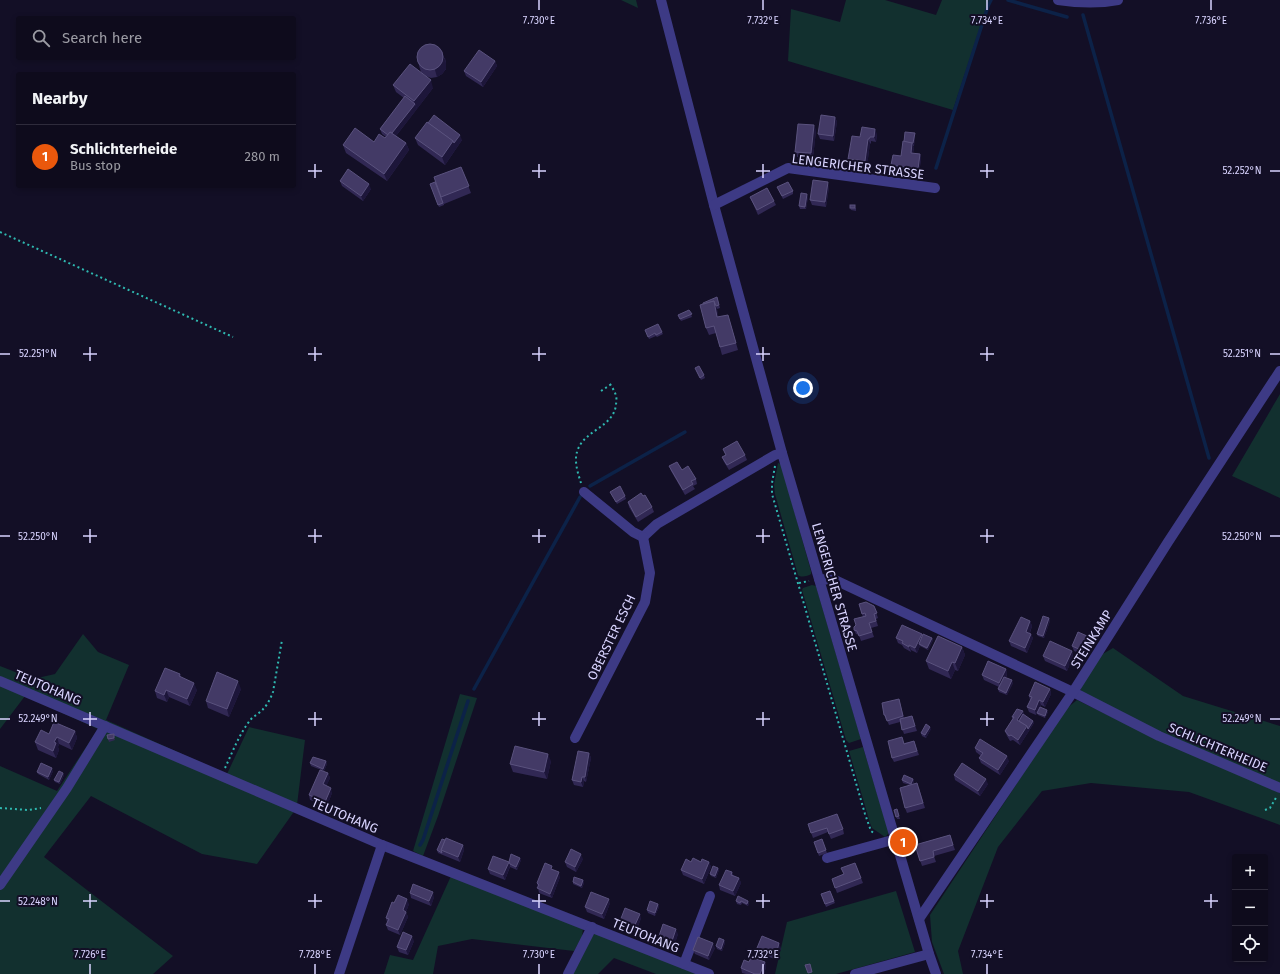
<!DOCTYPE html>
<html lang="en">
<head>
<meta charset="utf-8">
<style>
	body { margin:0; font-family:"Fira Sans",sans-serif; background:#171425; color:#f1f3f6 }
	.controls { position:absolute; right:12px; bottom:12px; display:grid; overflow:hidden; border-radius:4px; box-shadow:0 2px 6px #0003 }
	.controls button { width:36px; height:36px; display:grid; place-items:center; padding:0; border:0; border-bottom:1px solid #2e2b3b; background:#0e0b1c; color:#f1f3f6; font:20px sans-serif }
	.you { position:absolute; left:803px; top:388px; width:14px; height:14px; margin:-10px; border:3px solid #fff; border-radius:50%; background:#1a73e8; box-shadow:0 0 0 6px #1a73e833 }
	.badge { display:grid; place-items:center; width:26px; height:26px; border-radius:50%; background:#ea580c; color:#fff; font-size:13px; font-weight:700 }
	.pin { position:absolute; translate:-50% -50%; border:2px solid #fff; box-shadow:0 1px 4px #0006 }
	.list { margin:0; padding:0; list-style:none }
	h2 { display:flex; justify-content:space-between; align-items:center; height:52px; margin:0; padding:0 16px; font-size:17px }
	h2 small { font-size:13px; font-weight:400; color:#9b9ba3 }
	.list li { display:grid; grid-template-columns:26px 1fr auto; gap:12px; align-items:center; box-sizing:border-box; height:64px; padding:0 16px; border-top:1px solid #2e2b3b }
	.list b { display:block; font-size:15px; white-space:nowrap }
	.list p { margin:0; font-size:13px; white-space:nowrap; color:#9b9ba3 }
	.list em { font-size:13px; font-style:normal; color:#9b9ba3 }
	.icon { flex:none; width:22px; height:22px; fill:none; stroke:currentColor; stroke-width:2; stroke-linecap:round; stroke-linejoin:round }
	.map { position:relative; flex:none; width:1280px; height:974px; overflow:hidden }
	.search { position:absolute; background:#0e0b1c; box-shadow:0 2px 6px #0003; left:16px; top:16px; width:280px; height:44px; display:flex; align-items:center; gap:10px; box-sizing:border-box; padding:0 14px; border-radius:4px; color:#9b9ba3; font-size:15px }
	.panel { position:absolute; background:#0e0b1c; box-shadow:0 2px 6px #0003; left:16px; top:72px; width:280px; height:116px; border-radius:4px }
	.map>svg:first-child { display:block }
	.green { fill:#12302f }
	.lines { fill:none; stroke-linecap:round; stroke-linejoin:round }
	.stream { stroke:#0c2248; stroke-width:3.5 }
	.path { stroke:#2fb8b0; stroke-width:2; stroke-dasharray:2 3; stroke-linecap:butt }
	.minor { stroke:#3d3a85; stroke-width:10 }
	.wall { fill:#312854 }
	.shaded-wall { fill:#1d163a }
	.building { fill:#433a66; stroke:#5a527e }
	.ticks { fill:none; stroke:#d9d4ff; stroke-width:1.5 }
	.labels { text-anchor:middle; stroke-width:4; stroke-linejoin:round; paint-order:stroke }
	.street-label { font-size:13px; fill:#d9d4ff; stroke:#130f26 }
	.ticks-label { font-size:10px; text-anchor:middle; fill:#d9d4ff; stroke:#130f26; stroke-width:4; stroke-linejoin:round; paint-order:stroke }
</style>
</head>
<body>
<div class="map">
<svg width="1280" height="974" viewBox="0 0 1280 974">
	<rect width="100%" height="100%" fill="#130f26"/>
	<g class="green">
		<path d="M 621,0 L 636,0 L 638,8 Z"/>
		<path d="M 846,0 L 885,0 L 936,15 L 942,0 L 989,0 L 953,110 L 788,61 L 791,9 L 840,22 Z"/>
		<path d="M 1280,394 L 1280,498 L 1232,476 Z"/>
		<path d="M 778,463 L 781,464 L 811,571 L 811,574 C 808,576 801,578 798,575 L 775,494 L 774,485 Z"/>
		<path d="M 812,585 L 816,586 L 861,739 L 849,743 L 846,740 L 802,590 L 803,588 Z"/>
		<path d="M 83,634 L 98,652 L 129,665 L 106,720 L 227,774 L 249,727 L 305,740 L 297,805 L 293,813 L 257,864 L 202,854 L 91,796 L 44,857 L 173,956 L 153,974 L 0,974 L 0,766 L 57,791 L 98,729 L 25,696 L 0,729 L 0,666 L 33,679 L 55,674 Z"/>
		<path d="M 1113,648 L 1183,696 L 1280,726 L 1280,786 L 1159,733 L 1082,693 L 1080,687 L 1101,655 Z"/>
		<path d="M 460,694 L 477,698 L 438,816 L 423,856 L 413,851 Z"/>
		<path d="M 1077,700 L 1124,723 L 1280,793 L 1280,825 L 1189,792 L 1091,783 L 1042,791 L 998,847 L 958,951 L 963,974 L 944,974 L 932,942 L 930,915 L 1066,709 Z"/>
		<path d="M 863,747 L 889,833 L 885,837 L 872,828 L 870,823 L 849,751 Z"/>
		<path d="M 451,876 L 583,928 L 582,937 L 574,951 L 472,939 L 438,946 L 433,974 L 384,974 L 390,955 L 413,960 Z"/>
		<path d="M 896,891 L 915,952 L 836,974 L 775,974 L 787,922 Z"/>
		<path d="M 595,933 L 700,974 L 656,974 L 614,958 L 598,974 L 571,974 L 588,941 Z"/>
	</g>
	<g class="lines">
		<g class="stream">
			<path d="M 1008,0 L 1067,17"/>
			<path d="M 1083,15 L 1209,458"/>
			<path d="M 936,168 L 988,6 L 991,0"/>
			<path d="M 590,486 L 685,432"/>
			<path d="M 474,689 L 580,497"/>
			<path d="M 420,845 L 423,840 L 468,701"/>
		</g>
		<g class="path">
			<path d="M 0,232 L 233,337"/>
			<path d="M 601,391 L 610,385"/>
			<path d="M 775,466 L 772,483 L 772,494 L 865,814 L 871,831 L 875,834"/>
			<path d="M 581,483 C 578,474 574,461 577,452 C 583,430 613,428 616,405 C 616,403 617,399 616,396 C 615,391 611,386 609,382"/>
			<path d="M 799,583 L 809,581"/>
			<path d="M 225,768 C 233,751 240,732 252,718 C 256,715 261,712 264,708 C 268,704 271,697 273,692 L 282,640"/>
			<path d="M 0,808 L 28,810 L 41,808"/>
			<path d="M 1265,810 L 1270,808 L 1277,796"/>
		</g>
		<g class="minor">
			<path d="M 661,0 L 714,205 L 782,453 L 929,954 L 936,974"/>
			<path d="M 1058,0 C 1078,3 1098,4 1118,0"/>
			<path d="M 714,205 L 788,168 L 935,188"/>
			<path d="M 584,492 L 633,532 L 643,537"/>
			<path d="M 643,537 L 657,524 L 775,455 L 782,453"/>
			<path d="M 819,579 L 835,580 L 1073,692 L 1159,736 L 1280,788"/>
			<path d="M 0,681 L 382,845 L 709,974"/>
			<path d="M 575,738 L 645,602 L 650,573 L 643,537"/>
			<path d="M 827,858 L 896,839"/>
			<path d="M 0,885 L 67,788 L 105,726"/>
			<path d="M 919,919 L 1073,692 L 1168,542 L 1280,371"/>
			<path d="M 684,964 L 710,896"/>
			<path d="M 339,974 L 382,845"/>
			<path d="M 568,974 L 592,927"/>
			<path d="M 855,974 L 929,954"/>
		</g>
	</g>
	<g class="wall">
		<path d="M 445,58 L 446,63 L 446,69 L 442,74 L 437,77 L 431,78 L 426,76 L 421,72 L 417,59 Z"/>
		<path d="M 495,61 L 497,66 L 483,87 L 466,76 L 464,71 Z"/>
		<path d="M 393,85 L 433,88 L 396,136 L 406,143 L 409,150 L 387,181 L 346,153 L 343,145 L 374,142 L 385,138 L 386,137 L 382,134 L 380,129 L 404,98 L 396,92 Z"/>
		<path d="M 835,117 L 837,122 L 834,141 L 820,139 L 818,134 Z"/>
		<path d="M 816,130 L 813,158 L 797,157 L 795,152 Z"/>
		<path d="M 915,133 L 915,136 L 914,146 L 913,146 L 914,148 L 913,153 L 920,154 L 921,159 L 919,174 L 893,170 L 891,165 L 901,156 L 904,142 Z"/>
		<path d="M 877,134 L 876,142 L 871,141 L 871,144 L 870,143 L 867,166 L 850,164 L 848,159 L 860,137 Z"/>
		<path d="M 415,138 L 462,140 L 445,165 L 418,145 Z"/>
		<path d="M 461,167 L 471,193 L 444,204 L 444,205 L 439,207 L 430,184 L 435,182 Z"/>
		<path d="M 340,181 L 371,189 L 363,201 L 342,186 Z"/>
		<path d="M 777,187 L 793,191 L 793,194 L 783,199 Z"/>
		<path d="M 829,187 L 826,207 L 812,205 L 810,200 Z"/>
		<path d="M 750,197 L 774,201 L 776,205 L 758,215 Z"/>
		<path d="M 808,197 L 806,209 L 800,209 L 799,206 Z"/>
		<path d="M 850,208 L 856,208 L 856,211 L 851,210 Z"/>
		<path d="M 717,297 L 720,308 L 717,309 L 718,317 L 730,322 L 738,350 L 722,355 L 716,333 L 709,335 L 706,328 L 703,304 Z"/>
		<path d="M 689,310 L 692,317 L 681,321 L 678,315 Z"/>
		<path d="M 645,330 L 662,332 L 663,334 L 657,337 L 656,336 L 649,339 Z"/>
		<path d="M 695,368 L 704,375 L 705,378 L 701,380 Z"/>
		<path d="M 723,449 L 745,455 L 747,460 L 729,470 L 724,462 L 722,457 L 726,455 Z"/>
		<path d="M 669,466 L 682,470 L 696,479 L 697,484 L 693,486 L 695,489 L 685,495 L 671,471 Z"/>
		<path d="M 610,492 L 625,496 L 626,499 L 617,504 Z"/>
		<path d="M 643,496 L 652,507 L 654,512 L 638,522 L 629,507 L 628,502 Z"/>
		<path d="M 859,604 L 874,606 L 878,618 L 876,619 L 878,626 L 871,628 L 874,637 L 861,641 L 859,635 L 856,634 L 854,630 L 863,617 Z"/>
		<path d="M 1049,618 L 1050,621 L 1044,638 L 1038,636 L 1037,634 Z"/>
		<path d="M 1030,621 L 1032,626 L 1030,633 L 1033,638 L 1027,653 L 1011,646 L 1009,641 Z"/>
		<path d="M 922,636 L 932,638 L 933,640 L 928,650 L 920,646 L 917,653 L 911,650 L 911,652 L 904,648 L 902,645 L 898,643 L 896,638 Z"/>
		<path d="M 1089,641 L 1083,655 L 1074,651 L 1072,646 Z"/>
		<path d="M 962,647 L 965,655 L 958,671 L 955,670 L 951,679 L 929,669 L 926,661 Z"/>
		<path d="M 1072,651 L 1073,656 L 1067,671 L 1045,661 L 1043,656 Z"/>
		<path d="M 1006,669 L 1007,674 L 1006,678 L 1013,683 L 1007,695 L 999,692 L 998,689 L 999,687 L 984,680 L 982,675 Z"/>
		<path d="M 180,674 L 181,677 L 197,690 L 190,706 L 169,697 L 167,702 L 157,698 L 155,691 Z"/>
		<path d="M 241,689 L 229,717 L 208,708 L 206,701 Z"/>
		<path d="M 1050,689 L 1051,694 L 1045,707 L 1041,705 L 1040,707 L 1048,712 L 1045,718 L 1038,715 L 1037,713 L 1036,715 L 1029,712 L 1027,707 L 1030,700 L 1029,696 Z"/>
		<path d="M 899,699 L 904,718 L 912,716 L 917,731 L 904,734 L 900,722 L 889,725 L 887,720 L 886,720 L 884,715 Z"/>
		<path d="M 1023,711 L 1024,715 L 1034,723 L 1020,745 L 1013,740 L 1010,741 L 1007,736 L 1005,731 L 1013,719 L 1012,717 Z"/>
		<path d="M 931,729 L 926,738 L 922,736 L 921,733 Z"/>
		<path d="M 75,731 L 77,738 L 72,750 L 59,744 L 58,747 L 59,750 L 56,758 L 38,750 L 35,742 Z"/>
		<path d="M 114,736 L 115,740 L 109,742 L 108,739 Z"/>
		<path d="M 914,741 L 919,755 L 894,762 L 892,758 L 904,743 Z"/>
		<path d="M 975,748 L 1009,761 L 1000,775 L 981,763 L 979,758 L 981,756 L 976,752 Z"/>
		<path d="M 589,753 L 591,758 L 586,782 L 584,781 L 583,787 L 574,785 L 572,780 Z"/>
		<path d="M 326,761 L 327,764 L 324,771 L 311,766 L 310,763 Z"/>
		<path d="M 551,761 L 547,779 L 513,772 L 510,764 Z"/>
		<path d="M 53,771 L 49,780 L 38,774 L 37,772 Z"/>
		<path d="M 63,773 L 64,775 L 60,784 L 55,782 L 54,780 Z"/>
		<path d="M 328,773 L 330,778 L 326,786 L 332,793 L 327,806 L 310,800 L 309,795 Z"/>
		<path d="M 954,775 L 988,784 L 980,796 L 955,780 Z"/>
		<path d="M 913,779 L 914,781 L 913,785 L 919,788 L 925,808 L 907,813 L 905,808 L 910,785 L 903,783 L 902,780 Z"/>
		<path d="M 897,809 L 900,819 L 897,819 L 894,810 Z"/>
		<path d="M 808,824 L 843,829 L 844,834 L 831,839 L 828,832 L 813,838 Z"/>
		<path d="M 903,829 L 906,838 L 903,839 L 900,830 Z"/>
		<path d="M 950,835 L 955,850 L 934,856 L 936,862 L 922,866 L 915,845 Z"/>
		<path d="M 822,839 L 827,853 L 819,856 L 814,842 Z"/>
		<path d="M 445,840 L 463,845 L 464,850 L 460,862 L 438,853 L 437,850 Z"/>
		<path d="M 583,859 L 576,872 L 567,867 L 565,862 Z"/>
		<path d="M 521,860 L 517,870 L 510,867 L 505,880 L 490,874 L 488,869 Z"/>
		<path d="M 691,862 L 709,862 L 711,867 L 704,884 L 683,875 L 681,870 Z"/>
		<path d="M 855,863 L 863,883 L 837,893 L 832,879 L 844,874 Z"/>
		<path d="M 718,868 L 719,870 L 716,878 L 711,876 L 710,874 Z"/>
		<path d="M 553,870 L 560,877 L 552,898 L 539,893 L 537,883 Z"/>
		<path d="M 732,872 L 733,875 L 739,878 L 741,883 L 735,896 L 720,890 L 719,885 Z"/>
		<path d="M 583,880 L 584,883 L 582,888 L 573,884 L 573,882 Z"/>
		<path d="M 830,891 L 835,903 L 826,907 L 821,894 Z"/>
		<path d="M 410,893 L 434,897 L 431,906 L 411,898 Z"/>
		<path d="M 736,901 L 748,901 L 749,903 L 748,906 L 742,903 L 741,905 L 737,904 Z"/>
		<path d="M 394,903 L 409,904 L 406,912 L 408,917 L 400,935 L 388,930 L 386,925 L 387,922 L 386,918 Z"/>
		<path d="M 610,903 L 604,919 L 587,912 L 585,907 Z"/>
		<path d="M 658,904 L 659,907 L 655,916 L 648,913 L 647,910 Z"/>
		<path d="M 641,918 L 636,932 L 622,926 L 620,921 Z"/>
		<path d="M 678,934 L 674,946 L 660,941 L 659,936 Z"/>
		<path d="M 724,940 L 725,943 L 722,951 L 717,949 L 716,946 Z"/>
		<path d="M 414,941 L 408,955 L 399,952 L 397,947 Z"/>
		<path d="M 715,948 L 709,960 L 695,954 L 693,950 Z"/>
		<path d="M 757,948 L 781,948 L 777,960 L 759,953 Z"/>
		<path d="M 749,962 L 765,962 L 766,967 L 764,974 L 746,974 L 742,973 L 741,968 Z"/>
	</g>
	<g class="shaded-wall">
		<path d="M 442,50 L 446,63 L 446,69 L 442,74 L 437,77 L 435,70 Z"/>
		<path d="M 495,61 L 497,66 L 483,87 L 481,82 Z"/>
		<path d="M 431,80 L 433,88 L 417,109 L 414,101 Z"/>
		<path d="M 415,104 L 417,109 L 392,141 L 390,136 Z"/>
		<path d="M 835,117 L 837,122 L 834,141 L 833,136 Z"/>
		<path d="M 814,125 L 816,130 L 813,158 L 811,153 Z"/>
		<path d="M 875,129 L 877,134 L 876,142 L 874,137 Z"/>
		<path d="M 915,133 L 915,136 L 914,146 L 913,143 Z"/>
		<path d="M 460,135 L 462,140 L 445,165 L 442,157 L 453,141 Z"/>
		<path d="M 868,139 L 870,143 L 867,166 L 865,161 Z"/>
		<path d="M 406,143 L 409,150 L 387,181 L 384,174 Z"/>
		<path d="M 912,143 L 914,148 L 912,157 L 911,153 Z"/>
		<path d="M 920,154 L 921,159 L 919,174 L 918,169 Z"/>
		<path d="M 828,182 L 829,187 L 826,207 L 825,202 Z"/>
		<path d="M 369,184 L 371,189 L 363,201 L 361,196 Z"/>
		<path d="M 807,194 L 808,197 L 806,209 L 805,207 Z"/>
		<path d="M 714,301 L 717,309 L 720,325 L 717,317 Z"/>
		<path d="M 1049,618 L 1050,621 L 1044,638 L 1043,636 Z"/>
		<path d="M 1030,621 L 1032,626 L 1028,637 L 1026,632 Z"/>
		<path d="M 922,634 L 923,638 L 919,644 L 920,646 L 917,653 L 915,648 Z"/>
		<path d="M 1031,634 L 1033,638 L 1027,653 L 1025,648 Z"/>
		<path d="M 1087,636 L 1089,641 L 1083,655 L 1081,650 Z"/>
		<path d="M 932,638 L 933,640 L 928,650 L 927,648 Z"/>
		<path d="M 909,645 L 911,650 L 911,652 L 909,647 Z"/>
		<path d="M 962,647 L 965,655 L 958,671 L 955,663 Z"/>
		<path d="M 1072,651 L 1073,656 L 1067,671 L 1065,666 Z"/>
		<path d="M 952,662 L 955,670 L 951,679 L 948,671 Z"/>
		<path d="M 1006,669 L 1007,674 L 1001,687 L 999,683 Z"/>
		<path d="M 1012,680 L 1013,683 L 1007,695 L 1006,693 Z"/>
		<path d="M 238,681 L 241,689 L 229,717 L 227,709 Z"/>
		<path d="M 194,683 L 197,690 L 190,706 L 187,699 Z"/>
		<path d="M 1050,689 L 1051,694 L 1045,707 L 1043,702 Z"/>
		<path d="M 166,690 L 169,697 L 167,702 L 164,695 Z"/>
		<path d="M 1039,700 L 1041,705 L 1036,715 L 1035,710 Z"/>
		<path d="M 1047,710 L 1048,712 L 1045,718 L 1045,716 Z"/>
		<path d="M 1023,711 L 1025,716 L 1020,723 L 1017,720 Z"/>
		<path d="M 1033,721 L 1034,723 L 1020,745 L 1018,740 L 1027,726 Z"/>
		<path d="M 930,727 L 931,729 L 926,738 L 925,735 Z"/>
		<path d="M 75,731 L 77,738 L 72,750 L 69,743 Z"/>
		<path d="M 57,737 L 59,744 L 58,747 L 59,750 L 56,758 L 53,751 L 54,742 Z"/>
		<path d="M 589,753 L 591,758 L 586,782 L 585,777 Z"/>
		<path d="M 548,754 L 551,761 L 547,779 L 544,772 Z"/>
		<path d="M 1007,756 L 1009,761 L 1000,775 L 998,770 Z"/>
		<path d="M 326,761 L 327,764 L 324,771 L 323,769 Z"/>
		<path d="M 52,768 L 53,771 L 49,780 L 48,777 Z"/>
		<path d="M 63,773 L 64,775 L 60,784 L 59,782 Z"/>
		<path d="M 328,773 L 330,778 L 325,789 L 323,784 Z"/>
		<path d="M 582,777 L 584,781 L 583,787 L 581,782 Z"/>
		<path d="M 913,779 L 914,781 L 912,786 L 911,784 Z"/>
		<path d="M 986,779 L 988,784 L 980,796 L 978,791 Z"/>
		<path d="M 331,788 L 332,793 L 327,806 L 325,802 Z"/>
		<path d="M 463,845 L 464,850 L 460,862 L 458,857 Z"/>
		<path d="M 581,854 L 583,859 L 576,872 L 575,867 Z"/>
		<path d="M 520,858 L 521,860 L 517,870 L 516,867 Z"/>
		<path d="M 509,862 L 510,866 L 505,880 L 503,875 Z"/>
		<path d="M 709,862 L 711,867 L 704,884 L 702,879 Z"/>
		<path d="M 718,868 L 719,870 L 716,878 L 715,876 Z"/>
		<path d="M 559,872 L 560,877 L 552,898 L 550,894 Z"/>
		<path d="M 739,878 L 741,883 L 735,896 L 733,891 Z"/>
		<path d="M 583,880 L 584,883 L 582,888 L 581,886 Z"/>
		<path d="M 433,892 L 434,897 L 431,906 L 429,901 Z"/>
		<path d="M 407,899 L 409,904 L 406,912 L 408,917 L 400,935 L 398,930 L 403,910 Z"/>
		<path d="M 609,899 L 610,903 L 604,919 L 602,914 Z"/>
		<path d="M 748,901 L 749,903 L 748,906 L 747,904 Z"/>
		<path d="M 658,904 L 659,907 L 655,916 L 655,913 Z"/>
		<path d="M 640,914 L 641,918 L 636,932 L 634,927 Z"/>
		<path d="M 676,929 L 678,934 L 674,946 L 672,941 Z"/>
		<path d="M 412,936 L 414,941 L 408,955 L 406,950 Z"/>
		<path d="M 724,940 L 725,943 L 722,951 L 721,949 Z"/>
		<path d="M 713,943 L 715,948 L 709,960 L 708,956 Z"/>
		<path d="M 779,943 L 781,948 L 777,960 L 776,955 Z"/>
		<path d="M 765,962 L 766,967 L 764,974 L 760,974 Z"/>
	</g>
	<g class="building">
		<circle cx="430" cy="57" r="13"/>
		<path d="M 479,50 L 495,61 L 481,82 L 464,71 Z"/>
		<path d="M 410,64 L 431,80 L 414,101 L 393,85 Z"/>
		<path d="M 405,96 L 415,104 L 392,133 L 390,132 L 388,135 L 380,129 Z"/>
		<path d="M 434,115 L 460,135 L 454,143 L 453,141 L 428,123 Z"/>
		<path d="M 821,115 L 835,117 L 833,136 L 818,134 Z"/>
		<path d="M 427,122 L 453,141 L 442,157 L 415,138 Z"/>
		<path d="M 798,124 L 814,125 L 811,153 L 795,152 Z"/>
		<path d="M 862,127 L 875,129 L 874,137 L 870,137 L 869,139 L 868,139 L 865,161 L 848,159 L 852,136 L 860,137 Z"/>
		<path d="M 355,128 L 374,142 L 379,134 L 385,138 L 390,132 L 406,143 L 384,174 L 343,145 Z"/>
		<path d="M 905,132 L 915,133 L 913,143 L 904,142 Z"/>
		<path d="M 903,141 L 912,143 L 911,153 L 920,154 L 918,169 L 891,165 L 893,155 L 901,156 Z"/>
		<path d="M 461,167 L 469,186 L 441,197 L 434,177 Z"/>
		<path d="M 348,169 L 369,184 L 361,196 L 340,181 Z"/>
		<path d="M 813,180 L 828,182 L 825,202 L 810,200 Z"/>
		<path d="M 435,182 L 443,203 L 438,205 L 430,184 Z"/>
		<path d="M 788,182 L 793,191 L 782,196 L 777,187 Z"/>
		<path d="M 767,188 L 774,201 L 757,210 L 750,197 Z"/>
		<path d="M 801,193 L 807,194 L 805,207 L 799,206 Z"/>
		<rect x="850" y="205" width="5" height="3"/>
		<path d="M 717,297 L 719,305 L 716,306 L 714,301 L 703,304 L 703,303 Z"/>
		<path d="M 714,301 L 717,317 L 728,315 L 736,343 L 720,347 L 714,326 L 706,328 L 700,305 Z"/>
		<path d="M 689,310 L 692,314 L 680,319 L 678,315 Z"/>
		<path d="M 658,324 L 662,332 L 656,335 L 655,333 L 648,337 L 645,330 Z"/>
		<path d="M 699,366 L 704,375 L 700,378 L 695,368 Z"/>
		<path d="M 737,441 L 745,455 L 727,465 L 722,457 L 726,455 L 723,449 Z"/>
		<path d="M 677,462 L 682,470 L 688,466 L 696,479 L 691,481 L 693,484 L 683,490 L 669,466 Z"/>
		<path d="M 620,486 L 625,496 L 616,502 L 610,492 Z"/>
		<path d="M 641,493 L 643,496 L 645,495 L 652,507 L 636,517 L 628,502 Z"/>
		<path d="M 866,602 L 874,606 L 877,613 L 874,614 L 876,621 L 869,623 L 872,632 L 859,636 L 857,631 L 854,630 L 854,627 L 856,625 L 854,619 L 866,616 L 865,613 L 862,614 L 859,604 Z"/>
		<path d="M 1043,616 L 1049,618 L 1043,636 L 1037,634 Z"/>
		<path d="M 1021,617 L 1030,621 L 1026,632 L 1031,634 L 1025,648 L 1009,641 Z"/>
		<path d="M 902,625 L 922,634 L 915,648 L 909,645 L 909,647 L 902,643 L 903,641 L 896,638 Z"/>
		<path d="M 1078,632 L 1087,636 L 1081,650 L 1072,646 Z"/>
		<path d="M 923,634 L 932,638 L 927,648 L 919,644 Z"/>
		<path d="M 938,636 L 962,647 L 955,663 L 952,662 L 948,671 L 926,661 Z"/>
		<path d="M 1050,641 L 1072,651 L 1065,666 L 1043,656 Z"/>
		<path d="M 988,661 L 1006,669 L 999,683 L 982,675 Z"/>
		<path d="M 165,668 L 180,674 L 179,676 L 194,683 L 187,699 L 166,690 L 164,695 L 155,691 Z"/>
		<path d="M 217,672 L 238,681 L 227,709 L 206,701 Z"/>
		<path d="M 1004,677 L 1012,680 L 1006,693 L 998,689 Z"/>
		<path d="M 1035,682 L 1050,689 L 1043,702 L 1039,700 L 1035,710 L 1027,707 L 1032,697 L 1029,696 Z"/>
		<path d="M 899,699 L 903,716 L 887,721 L 885,715 L 884,715 L 882,703 Z"/>
		<path d="M 1040,707 L 1047,710 L 1045,716 L 1037,713 Z"/>
		<path d="M 1017,709 L 1023,711 L 1017,720 L 1027,726 L 1018,740 L 1011,735 L 1009,736 L 1005,731 L 1014,717 L 1012,717 Z"/>
		<path d="M 1023,714 L 1033,721 L 1028,729 L 1027,726 L 1019,721 Z"/>
		<path d="M 912,716 L 915,726 L 902,730 L 900,719 Z"/>
		<path d="M 54,722 L 75,731 L 69,743 L 57,737 L 54,742 L 56,743 L 53,751 L 35,742 L 41,730 L 49,734 Z"/>
		<path d="M 926,724 L 930,727 L 925,735 L 921,733 Z"/>
		<path d="M 114,734 L 114,738 L 108,739 L 107,735 Z"/>
		<path d="M 902,737 L 904,744 L 914,741 L 917,751 L 892,758 L 888,741 Z"/>
		<path d="M 980,739 L 1007,756 L 998,770 L 979,758 L 983,753 L 975,748 Z"/>
		<path d="M 515,746 L 548,754 L 544,772 L 510,764 Z"/>
		<path d="M 578,751 L 589,753 L 585,777 L 582,777 L 581,782 L 572,780 Z"/>
		<path d="M 313,757 L 326,761 L 323,769 L 310,763 Z"/>
		<path d="M 41,763 L 52,768 L 48,777 L 37,772 Z"/>
		<path d="M 962,763 L 986,779 L 978,791 L 954,775 Z"/>
		<path d="M 320,770 L 328,773 L 323,784 L 331,788 L 325,802 L 309,795 Z"/>
		<path d="M 59,771 L 63,773 L 59,782 L 54,780 Z"/>
		<path d="M 904,775 L 913,779 L 911,784 L 902,780 Z"/>
		<path d="M 917,783 L 923,803 L 905,808 L 900,788 Z"/>
		<path d="M 897,809 L 899,816 L 896,817 L 894,810 Z"/>
		<path d="M 837,814 L 843,829 L 829,834 L 827,828 L 811,833 L 808,824 Z"/>
		<path d="M 903,829 L 905,836 L 902,837 L 900,830 Z"/>
		<path d="M 950,835 L 953,845 L 933,851 L 934,857 L 920,861 L 915,845 Z"/>
		<path d="M 446,838 L 463,845 L 458,857 L 441,850 Z"/>
		<path d="M 442,839 L 445,840 L 441,850 L 442,853 L 437,850 Z"/>
		<path d="M 822,839 L 826,850 L 818,853 L 814,842 Z"/>
		<path d="M 571,849 L 581,854 L 575,867 L 565,862 Z"/>
		<path d="M 511,854 L 520,858 L 516,867 L 510,864 L 509,862 Z"/>
		<path d="M 493,856 L 509,862 L 503,875 L 488,869 Z"/>
		<path d="M 693,858 L 701,862 L 702,859 L 709,862 L 702,879 L 681,870 L 686,859 L 691,862 Z"/>
		<path d="M 545,863 L 552,866 L 551,869 L 559,872 L 550,894 L 537,888 L 539,885 L 537,883 Z"/>
		<path d="M 855,863 L 861,878 L 835,888 L 832,879 L 844,874 L 841,868 Z"/>
		<path d="M 713,866 L 718,868 L 715,876 L 710,874 Z"/>
		<path d="M 726,870 L 732,872 L 731,875 L 739,878 L 733,891 L 719,885 Z"/>
		<path d="M 574,877 L 583,880 L 581,886 L 573,882 Z"/>
		<path d="M 413,884 L 433,892 L 429,901 L 410,893 Z"/>
		<path d="M 830,891 L 834,901 L 825,904 L 821,894 Z"/>
		<path d="M 591,892 L 609,899 L 602,914 L 585,907 Z"/>
		<path d="M 398,895 L 407,899 L 403,910 L 406,912 L 398,930 L 386,925 L 389,919 L 386,918 L 392,902 L 394,903 Z"/>
		<path d="M 738,896 L 748,901 L 747,904 L 741,901 L 740,903 L 736,901 Z"/>
		<path d="M 650,901 L 658,904 L 655,913 L 647,910 Z"/>
		<path d="M 625,908 L 640,914 L 634,927 L 620,921 Z"/>
		<path d="M 663,924 L 676,929 L 672,941 L 659,936 Z"/>
		<path d="M 403,932 L 412,936 L 406,950 L 397,947 Z"/>
		<path d="M 762,936 L 779,943 L 776,955 L 757,948 Z"/>
		<path d="M 698,937 L 713,943 L 708,956 L 693,950 Z"/>
		<path d="M 719,938 L 724,940 L 721,949 L 716,946 Z"/>
		<path d="M 751,957 L 765,962 L 760,974 L 755,974 L 741,968 L 744,960 L 749,962 Z"/>
		<path d="M 810,964 L 812,972 L 808,973 L 805,965 Z"/>
	</g>
	<path class="ticks" d="M 539,0 L 539,10M 763,0 L 763,10M 987,0 L 987,10M 1211,0 L 1211,10M 315,164 L 315,178M 539,164 L 539,178M 763,164 L 763,178M 987,164 L 987,178M 308,171 L 322,171M 532,171 L 546,171M 756,171 L 770,171M 980,171 L 994,171M 1270,171 L 1280,171M 90,347 L 90,361M 315,347 L 315,361M 539,347 L 539,361M 763,347 L 763,361M 987,347 L 987,361M 0,354 L 10,354M 83,354 L 97,354M 308,354 L 322,354M 532,354 L 546,354M 756,354 L 770,354M 980,354 L 994,354M 1270,354 L 1280,354M 90,529 L 90,543M 315,529 L 315,543M 539,529 L 539,543M 763,529 L 763,543M 987,529 L 987,543M 0,536 L 10,536M 83,536 L 97,536M 308,536 L 322,536M 532,536 L 546,536M 756,536 L 770,536M 980,536 L 994,536M 1270,536 L 1280,536M 90,712 L 90,726M 315,712 L 315,726M 539,712 L 539,726M 763,712 L 763,726M 987,712 L 987,726M 0,719 L 10,719M 83,719 L 97,719M 308,719 L 322,719M 532,719 L 546,719M 756,719 L 770,719M 980,719 L 994,719M 1270,719 L 1280,719M 90,894 L 90,908M 315,894 L 315,908M 539,894 L 539,908M 763,894 L 763,908M 987,894 L 987,908M 1211,894 L 1211,908M 0,901 L 10,901M 83,901 L 97,901M 308,901 L 322,901M 532,901 L 546,901M 756,901 L 770,901M 980,901 L 994,901M 1204,901 L 1218,901M 90,964 L 90,974M 315,964 L 315,974M 539,964 L 539,974M 763,964 L 763,974M 987,964 L 987,974"/>
	<g class="labels">
		<g class="street-label">
			<text transform="translate(858 166) rotate(7)" y="5">LENGERICHER STRASSE</text>
			<text transform="translate(835 587) rotate(74)" y="5">LENGERICHER STRASSE</text>
			<text transform="translate(611 637) rotate(-64)" y="5">OBERSTER ESCH</text>
			<text transform="translate(1091 639) rotate(-58)" y="5">STEINKAMP</text>
			<text transform="translate(48 687) rotate(23)" y="5">TEUTOHANG</text>
			<text transform="translate(1218 747) rotate(23)" y="5">SCHLICHTERHEIDE</text>
			<text transform="translate(345 815) rotate(23)" y="5">TEUTOHANG</text>
			<text transform="translate(646 935) rotate(22)" y="5">TEUTOHANG</text>
		</g>
	</g>
	<g class="ticks-label">
		<text x="539" y="24">7.730°E</text>
		<text x="763" y="24">7.732°E</text>
		<text x="987" y="24">7.734°E</text>
		<text x="1211" y="24">7.736°E</text>
		<text x="1242" y="174">52.252°N</text>
		<text x="38" y="357">52.251°N</text>
		<text x="1242" y="357">52.251°N</text>
		<text x="38" y="540">52.250°N</text>
		<text x="1242" y="540">52.250°N</text>
		<text x="38" y="722">52.249°N</text>
		<text x="1242" y="722">52.249°N</text>
		<text x="38" y="905">52.248°N</text>
		<text x="90" y="958">7.726°E</text>
		<text x="315" y="958">7.728°E</text>
		<text x="539" y="958">7.730°E</text>
		<text x="763" y="958">7.732°E</text>
		<text x="987" y="958">7.734°E</text>
	</g>
</svg>
<div class="controls">
<button>+</button>
<button>−</button>
<button><svg class="icon" aria-label="locate" viewBox="0 0 24 24"><circle cx="12" cy="12" r="6"/><path d="M12 2v4M12 18v4M2 12h4M18 12h4"/></svg></button>
</div>
<div class="you"></div>
<div class="pin badge" style="left:903px;top:842px">1</div>
<div class="search"><svg class="icon" aria-label="search" viewBox="0 0 24 24"><circle cx="10" cy="10" r="6"/><path d="M15 15l6 6"/></svg>Search here</div>
<section class="panel">
<h2>Nearby<small></small></h2>
<ul class="list">
<li><span class="badge">1</span><div><b>Schlichterheide</b><p>Bus stop</p></div><em>280 m</em></li>
</ul>
</section>
</div>
</body>
</html>
